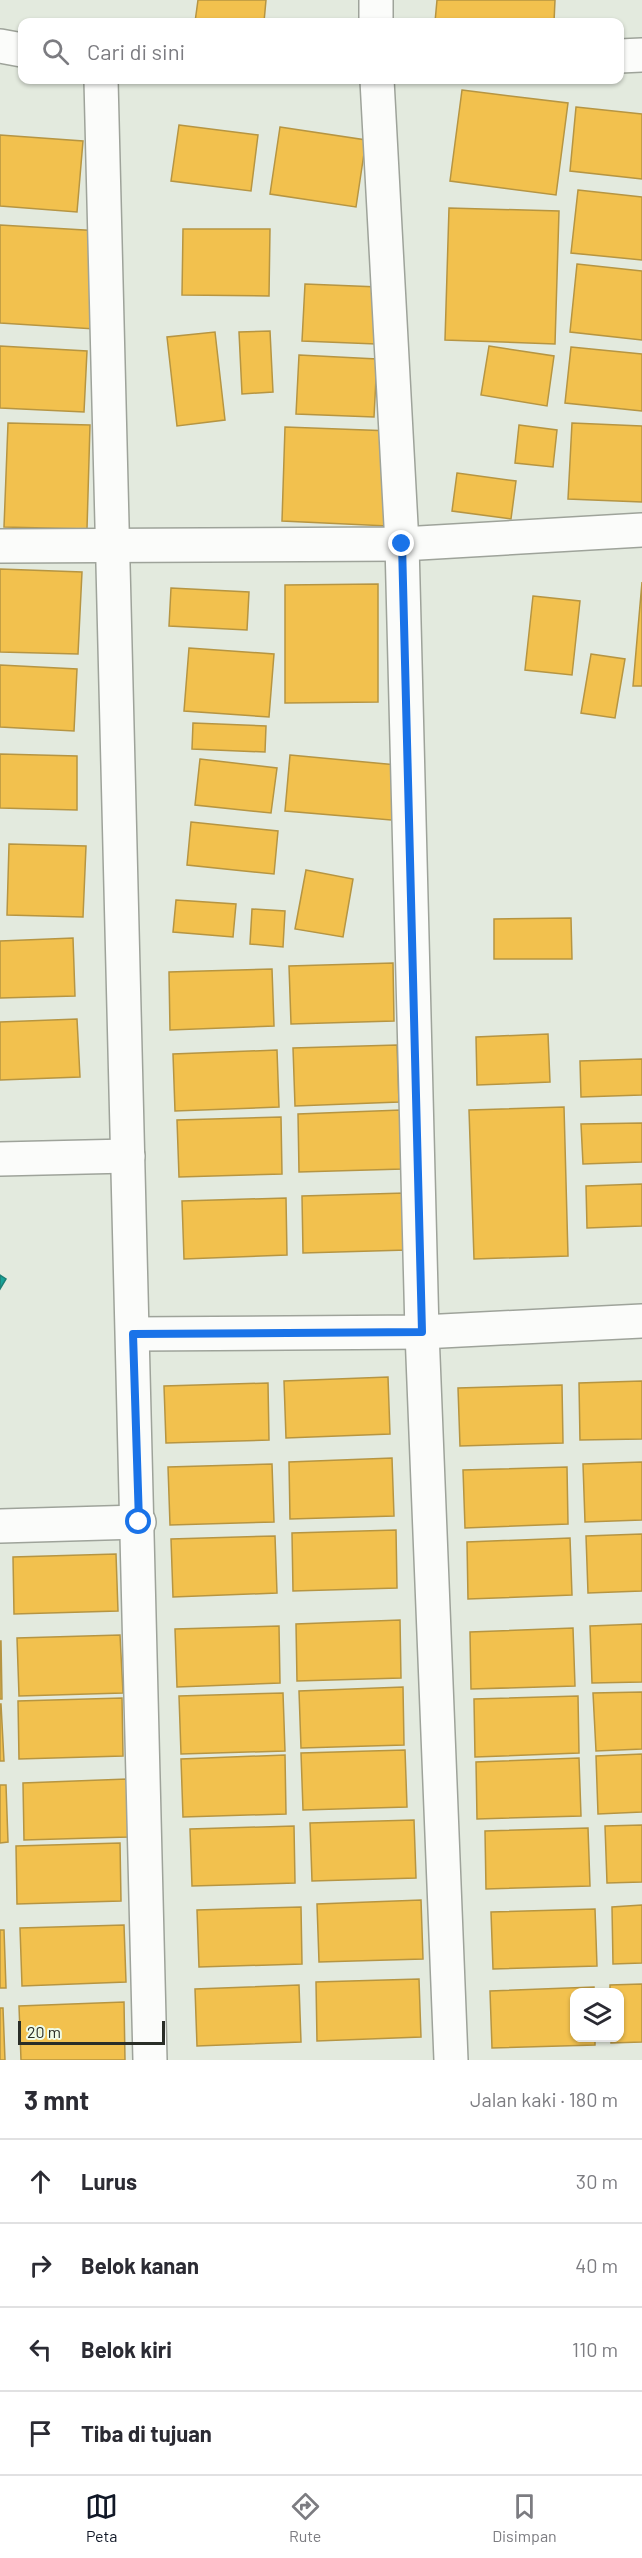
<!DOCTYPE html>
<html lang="id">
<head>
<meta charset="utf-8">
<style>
	body { margin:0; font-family:Barlow,sans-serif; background:#f2f2f3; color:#2b2b33 }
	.controls { position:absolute; right:18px; bottom:18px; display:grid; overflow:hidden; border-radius:12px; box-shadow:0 2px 4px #0004 }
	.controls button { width:54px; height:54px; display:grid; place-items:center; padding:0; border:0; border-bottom:2px solid #e1e1e2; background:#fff; color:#2b2b33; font:30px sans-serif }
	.scale { position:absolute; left:18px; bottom:15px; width:147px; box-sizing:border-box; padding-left:6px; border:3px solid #2a2e27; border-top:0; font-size:16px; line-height:21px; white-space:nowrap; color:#2a2e27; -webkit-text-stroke:4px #effbe7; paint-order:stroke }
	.stop { position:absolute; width:18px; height:18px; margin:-14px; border:4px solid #1a73e8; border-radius:50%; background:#fff }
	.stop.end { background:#1a73e8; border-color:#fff; box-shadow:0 2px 6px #0008 }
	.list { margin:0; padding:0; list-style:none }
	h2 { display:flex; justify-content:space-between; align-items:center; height:78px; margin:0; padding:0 24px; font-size:26px }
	h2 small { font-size:20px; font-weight:400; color:#7c7c81 }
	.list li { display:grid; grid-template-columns:39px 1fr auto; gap:18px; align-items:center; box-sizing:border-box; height:84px; padding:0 24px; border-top:2px solid #e1e1e2 }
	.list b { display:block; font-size:22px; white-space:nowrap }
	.list em { font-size:20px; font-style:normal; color:#7c7c81 }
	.icon { flex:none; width:33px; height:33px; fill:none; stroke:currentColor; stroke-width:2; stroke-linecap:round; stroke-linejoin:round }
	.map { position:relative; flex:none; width:642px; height:2060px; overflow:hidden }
	.search { position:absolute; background:#fff; box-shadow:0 2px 4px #0004; left:18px; right:18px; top:18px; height:66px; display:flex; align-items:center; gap:15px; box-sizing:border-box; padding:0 21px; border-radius:12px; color:#7c7c81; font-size:22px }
	.sheet { height:414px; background:#fff }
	nav { display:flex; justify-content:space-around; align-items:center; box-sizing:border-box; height:84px; border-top:2px solid #e1e1e2; background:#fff; font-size:16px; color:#7c7c81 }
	nav a { display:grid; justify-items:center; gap:3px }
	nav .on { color:#111827 }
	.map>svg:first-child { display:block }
	.homes { fill:#f2c14e; stroke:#b69542; stroke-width:1.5 }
	.public { fill:#17a398; stroke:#1d8076; stroke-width:1.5 }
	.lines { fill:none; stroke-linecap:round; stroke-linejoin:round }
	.minor-casing { stroke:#9ea39a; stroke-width:36 }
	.minor { stroke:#fbfcfa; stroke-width:33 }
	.route { stroke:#1a73e8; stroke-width:8 }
</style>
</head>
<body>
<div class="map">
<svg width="642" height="2060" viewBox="0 0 642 2060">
	<rect width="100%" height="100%" fill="#e3eade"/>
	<g class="homes">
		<path d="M 198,0 L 266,0 L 264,22 L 195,22 Z"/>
		<path d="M 437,0 L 555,0 L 554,22 L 435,22 Z"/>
		<path d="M 462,90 L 568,103 L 556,195 L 450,181 Z"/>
		<path d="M 576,107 L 642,114 L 642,179 L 570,171 Z"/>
		<path d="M 179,125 L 258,135 L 251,191 L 171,181 Z"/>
		<path d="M 280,127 L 366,140 L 356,207 L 270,194 Z"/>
		<path d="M 0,135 L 83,141 L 77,212 L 0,206 Z"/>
		<path d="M 578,190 L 642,197 L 642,260 L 571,253 Z"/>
		<path d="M 449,208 L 559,211 L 555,344 L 445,340 Z"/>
		<path d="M 0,225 L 101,231 L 95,329 L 0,323 Z"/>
		<path d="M 183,229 L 270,229 L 269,296 L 182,295 Z"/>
		<path d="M 577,264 L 642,271 L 642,340 L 570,332 Z"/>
		<path d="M 305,284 L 379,287 L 376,344 L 302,341 Z"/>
		<path d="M 270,331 L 273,392 L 242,394 L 239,332 Z"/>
		<path d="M 215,332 L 225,420 L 177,426 L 167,337 Z"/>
		<path d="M 0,346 L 87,351 L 84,412 L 0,408 Z"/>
		<path d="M 489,346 L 554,356 L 547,406 L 481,395 Z"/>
		<path d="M 571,347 L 642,354 L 642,411 L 565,403 Z"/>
		<path d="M 299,355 L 377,359 L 374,417 L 296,414 Z"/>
		<path d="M 8,423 L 90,425 L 87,529 L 4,527 Z"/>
		<path d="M 572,423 L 642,426 L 642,502 L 568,499 Z"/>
		<path d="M 519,425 L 557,430 L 553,467 L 515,463 Z"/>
		<path d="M 285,427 L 392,431 L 388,526 L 282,521 Z"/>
		<path d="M 457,473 L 516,481 L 511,519 L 452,511 Z"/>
		<path d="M 0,569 L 82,572 L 78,654 L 0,652 Z"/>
		<path d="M 642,582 L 642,686 L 633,686 Z"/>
		<path d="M 378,584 L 378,702 L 285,703 L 285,585 Z"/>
		<path d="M 171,588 L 249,592 L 247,630 L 169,626 Z"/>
		<path d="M 533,596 L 580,601 L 572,675 L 525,670 Z"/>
		<path d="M 189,648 L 274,654 L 269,717 L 184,711 Z"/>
		<path d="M 591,654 L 625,659 L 615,718 L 581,713 Z"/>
		<path d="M 0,665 L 77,669 L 74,731 L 0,727 Z"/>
		<path d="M 193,723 L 266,726 L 265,752 L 192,749 Z"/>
		<path d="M 0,754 L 77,756 L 77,810 L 0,808 Z"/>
		<path d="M 290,755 L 408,766 L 403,821 L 285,811 Z"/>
		<path d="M 200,759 L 277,768 L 271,813 L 195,805 Z"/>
		<path d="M 191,822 L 278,831 L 274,874 L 187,865 Z"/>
		<path d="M 9,844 L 86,846 L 83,917 L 7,915 Z"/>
		<path d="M 306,870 L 353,879 L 343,937 L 295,929 Z"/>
		<path d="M 176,900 L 236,904 L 233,937 L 173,932 Z"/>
		<path d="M 252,909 L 285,911 L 283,947 L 250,944 Z"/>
		<path d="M 571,918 L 572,959 L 494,959 L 494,919 Z"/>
		<path d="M 73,938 L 75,996 L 0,998 L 0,941 Z"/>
		<path d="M 393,963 L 394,1021 L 291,1024 L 289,966 Z"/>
		<path d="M 272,969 L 274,1026 L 170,1030 L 169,972 Z"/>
		<path d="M 77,1019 L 80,1077 L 0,1080 L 0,1022 Z"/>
		<path d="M 548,1034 L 550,1082 L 477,1085 L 476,1037 Z"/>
		<path d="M 397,1045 L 399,1102 L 295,1106 L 293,1048 Z"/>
		<path d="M 277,1050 L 279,1107 L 175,1111 L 173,1054 Z"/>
		<path d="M 642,1059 L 642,1095 L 581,1097 L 580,1061 Z"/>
		<path d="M 564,1107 L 568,1256 L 474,1259 L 469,1110 Z"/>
		<path d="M 401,1110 L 403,1169 L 299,1172 L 298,1114 Z"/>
		<path d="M 281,1117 L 282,1174 L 179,1177 L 177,1120 Z"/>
		<path d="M 642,1123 L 642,1162 L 583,1164 L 581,1124 Z"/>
		<path d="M 642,1184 L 642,1226 L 587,1228 L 586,1186 Z"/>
		<path d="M 405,1193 L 407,1250 L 303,1253 L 302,1196 Z"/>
		<path d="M 286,1198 L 287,1255 L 184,1259 L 182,1201 Z"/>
		<path d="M 388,1377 L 390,1434 L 286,1438 L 284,1381 Z"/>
		<path d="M 642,1381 L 642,1439 L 580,1440 L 579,1383 Z"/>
		<path d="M 268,1383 L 269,1440 L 166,1443 L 164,1386 Z"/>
		<path d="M 562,1385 L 563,1443 L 460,1446 L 458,1388 Z"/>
		<path d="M 392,1458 L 394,1516 L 290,1519 L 289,1462 Z"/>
		<path d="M 642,1462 L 642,1520 L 585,1522 L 583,1464 Z"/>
		<path d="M 272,1464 L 274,1522 L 170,1525 L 168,1467 Z"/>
		<path d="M 567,1467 L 568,1524 L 465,1528 L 463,1470 Z"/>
		<path d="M 396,1530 L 397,1588 L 293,1591 L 292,1533 Z"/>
		<path d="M 642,1534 L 642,1591 L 588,1593 L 586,1536 Z"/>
		<path d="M 275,1536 L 277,1593 L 173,1597 L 171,1539 Z"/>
		<path d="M 570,1538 L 572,1595 L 468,1599 L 467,1542 Z"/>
		<path d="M 116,1554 L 118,1611 L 14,1614 L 13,1557 Z"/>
		<path d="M 400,1620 L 401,1678 L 297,1681 L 296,1624 Z"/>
		<path d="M 642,1624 L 642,1682 L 592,1683 L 590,1626 Z"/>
		<path d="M 279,1626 L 280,1683 L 177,1687 L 175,1629 Z"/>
		<path d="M 573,1628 L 575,1686 L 471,1689 L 470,1632 Z"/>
		<path d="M 120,1635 L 123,1693 L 19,1696 L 17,1638 Z"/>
		<path d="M 1,1641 L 2,1699 L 0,1699 L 0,1641 Z"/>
		<path d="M 403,1687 L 404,1745 L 301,1748 L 299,1691 Z"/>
		<path d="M 642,1692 L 642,1749 L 596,1751 L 593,1693 Z"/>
		<path d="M 283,1693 L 285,1751 L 181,1754 L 179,1696 Z"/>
		<path d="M 578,1696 L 579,1753 L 475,1757 L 474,1699 Z"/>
		<path d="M 122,1698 L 123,1756 L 19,1759 L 18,1701 Z"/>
		<path d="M 0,1704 L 1,1704 L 4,1761 L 0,1761 Z"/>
		<path d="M 405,1750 L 407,1807 L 303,1810 L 301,1753 Z"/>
		<path d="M 642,1754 L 642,1812 L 598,1814 L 596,1756 Z"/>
		<path d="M 285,1755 L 286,1814 L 183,1817 L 181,1759 Z"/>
		<path d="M 579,1758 L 581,1816 L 477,1819 L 476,1762 Z"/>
		<path d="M 127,1779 L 128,1837 L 24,1840 L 23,1783 Z"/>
		<path d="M 0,1785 L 6,1785 L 8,1842 L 0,1843 Z"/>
		<path d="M 414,1820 L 416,1878 L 312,1881 L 310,1823 Z"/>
		<path d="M 642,1825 L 642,1882 L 607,1883 L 605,1826 Z"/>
		<path d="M 294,1826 L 295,1883 L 192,1886 L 190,1829 Z"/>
		<path d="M 588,1828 L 590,1886 L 486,1889 L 485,1831 Z"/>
		<path d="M 120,1843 L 121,1901 L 17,1904 L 16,1846 Z"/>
		<path d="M 421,1900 L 423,1959 L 319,1962 L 317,1904 Z"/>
		<path d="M 642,1905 L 642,1963 L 613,1964 L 612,1907 Z"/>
		<path d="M 301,1907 L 302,1964 L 199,1967 L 197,1910 Z"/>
		<path d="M 595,1909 L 597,1966 L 493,1969 L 491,1912 Z"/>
		<path d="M 124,1925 L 126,1982 L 22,1986 L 20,1928 Z"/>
		<path d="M 0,1930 L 4,1930 L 6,1988 L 0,1988 Z"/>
		<path d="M 419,1979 L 421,2037 L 317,2041 L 316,1982 Z"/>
		<path d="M 642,1984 L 642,2042 L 611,2043 L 611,2038 L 620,2038 L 620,1992 L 610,1992 L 610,1985 Z"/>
		<path d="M 299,1985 L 301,2042 L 197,2046 L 195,1989 Z"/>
		<path d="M 594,1987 L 594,1992 L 574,1992 L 574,2038 L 595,2038 L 595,2045 L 492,2048 L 490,1991 Z"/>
		<path d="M 124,2002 L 125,2060 L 21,2060 L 19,2006 Z"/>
		<path d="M 0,2008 L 3,2008 L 5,2060 L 0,2060 Z"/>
	</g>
	<path class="public" d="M 0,1275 L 6,1279 L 0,1289 Z"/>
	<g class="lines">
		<defs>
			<g id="minor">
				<path d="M 376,0 L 376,22"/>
				<path d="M 0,46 L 22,50"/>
				<path d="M 620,56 L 642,55"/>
				<path d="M 101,80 C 115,740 136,1400 150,2060"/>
				<path d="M 377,80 L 402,544 L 422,1332 L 451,2060"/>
				<path d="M 0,546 L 402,544 L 642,530"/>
				<path d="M 0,1159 L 128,1156"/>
				<path d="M 133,1334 L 422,1332 L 642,1321"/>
				<path d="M 0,1526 L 139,1522"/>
			</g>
		</defs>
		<use href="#minor" class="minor-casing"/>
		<use href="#minor" class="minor"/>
	</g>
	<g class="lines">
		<path class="route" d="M 139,1522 L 133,1334 L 422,1332 L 402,544"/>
	</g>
</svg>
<div class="controls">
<button><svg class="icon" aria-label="layers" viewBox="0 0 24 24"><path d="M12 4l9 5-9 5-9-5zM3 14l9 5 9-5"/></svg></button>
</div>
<div class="scale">20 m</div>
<div class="stop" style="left:139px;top:1522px"></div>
<div class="stop end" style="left:402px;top:544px"></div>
<div class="search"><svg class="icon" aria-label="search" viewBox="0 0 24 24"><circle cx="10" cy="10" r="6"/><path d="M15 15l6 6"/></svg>Cari di sini</div>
</div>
<section class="sheet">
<h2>3 mnt<small>Jalan kaki · 180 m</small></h2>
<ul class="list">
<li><svg class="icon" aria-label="ahead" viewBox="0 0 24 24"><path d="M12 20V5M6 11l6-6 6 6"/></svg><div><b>Lurus</b></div><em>30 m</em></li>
<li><svg class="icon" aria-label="right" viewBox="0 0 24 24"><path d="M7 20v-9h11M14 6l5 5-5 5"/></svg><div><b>Belok kanan</b></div><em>40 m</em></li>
<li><svg class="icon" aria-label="left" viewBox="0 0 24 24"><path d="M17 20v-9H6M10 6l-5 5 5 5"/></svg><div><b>Belok kiri</b></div><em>110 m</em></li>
<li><svg class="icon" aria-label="arrive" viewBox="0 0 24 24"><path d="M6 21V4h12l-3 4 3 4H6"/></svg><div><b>Tiba di tujuan</b></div></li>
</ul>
</section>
<nav>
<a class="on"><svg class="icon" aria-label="map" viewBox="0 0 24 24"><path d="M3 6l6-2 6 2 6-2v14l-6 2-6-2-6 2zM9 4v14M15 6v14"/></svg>Peta</a>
<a><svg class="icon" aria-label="directions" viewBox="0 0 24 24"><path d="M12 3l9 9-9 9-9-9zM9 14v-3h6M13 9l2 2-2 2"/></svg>Rute</a>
<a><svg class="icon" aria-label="saved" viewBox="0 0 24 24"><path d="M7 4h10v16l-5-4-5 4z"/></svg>Disimpan</a>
</nav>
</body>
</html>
